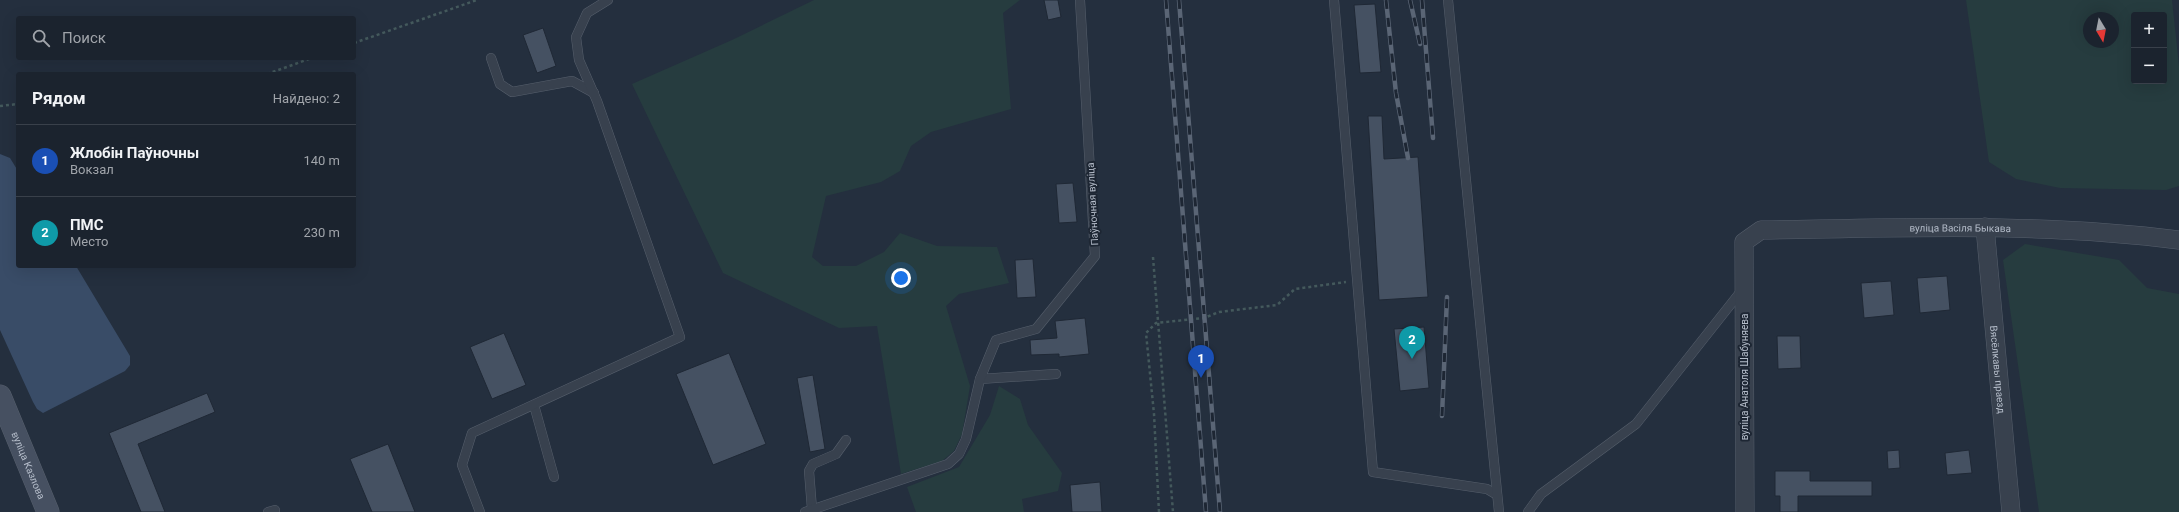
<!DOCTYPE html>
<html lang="ru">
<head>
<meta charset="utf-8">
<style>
	body { margin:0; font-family:Roboto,sans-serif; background:#242b36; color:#f1f3f6 }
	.controls { position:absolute; right:12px; top:12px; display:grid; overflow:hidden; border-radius:4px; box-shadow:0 4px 16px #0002 }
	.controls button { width:36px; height:36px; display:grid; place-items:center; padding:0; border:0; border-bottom:1px solid #39404a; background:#1b232e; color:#f1f3f6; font:20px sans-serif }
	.compass { position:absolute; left:2083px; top:12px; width:36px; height:36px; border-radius:50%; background:#1b232e; box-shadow:0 4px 16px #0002; rotate:170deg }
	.you { position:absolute; left:901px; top:278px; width:14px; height:14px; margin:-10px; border:3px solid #fff; border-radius:50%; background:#1a73e8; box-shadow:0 0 0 6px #1a73e833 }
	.badge { display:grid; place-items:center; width:26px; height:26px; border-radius:50%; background:#8ab4f8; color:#fff; font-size:13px; font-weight:700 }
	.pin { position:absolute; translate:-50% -33px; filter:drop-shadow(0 1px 2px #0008) }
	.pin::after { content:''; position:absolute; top:21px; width:14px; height:12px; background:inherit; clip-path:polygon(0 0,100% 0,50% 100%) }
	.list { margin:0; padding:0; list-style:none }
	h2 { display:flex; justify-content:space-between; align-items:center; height:52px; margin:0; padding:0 16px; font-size:17px }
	h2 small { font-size:13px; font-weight:400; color:#a0a4aa }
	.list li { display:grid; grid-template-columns:26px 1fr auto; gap:12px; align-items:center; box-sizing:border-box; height:72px; padding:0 16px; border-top:1px solid #39404a }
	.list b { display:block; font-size:15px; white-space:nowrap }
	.list p { margin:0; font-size:13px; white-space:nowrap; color:#a0a4aa }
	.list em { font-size:13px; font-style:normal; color:#a0a4aa }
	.icon { flex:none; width:22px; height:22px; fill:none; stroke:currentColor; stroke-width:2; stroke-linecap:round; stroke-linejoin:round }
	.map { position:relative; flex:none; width:2179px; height:512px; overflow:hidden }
	.search { position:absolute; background:#1b232e; box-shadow:0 4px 16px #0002; left:16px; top:16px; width:340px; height:44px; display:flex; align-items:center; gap:10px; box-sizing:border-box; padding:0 14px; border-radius:4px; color:#a0a4aa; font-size:15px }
	.panel { position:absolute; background:#1b232e; box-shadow:0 4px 16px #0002; left:16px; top:72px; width:340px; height:196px; border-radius:4px }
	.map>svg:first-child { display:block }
	.green { fill:#263c3f; fill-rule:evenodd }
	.water { fill:#394c67 }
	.building { fill:#455162; stroke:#1f2835 }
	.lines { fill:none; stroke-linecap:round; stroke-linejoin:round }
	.lane-casing { stroke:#565f6c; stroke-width:10 }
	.street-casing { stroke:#565f6c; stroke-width:19 }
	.secondary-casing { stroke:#565f6c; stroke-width:23 }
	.path { stroke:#44595c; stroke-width:2.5; stroke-dasharray:3 3; stroke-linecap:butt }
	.lane { stroke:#38414e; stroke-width:9 }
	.street { stroke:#38414e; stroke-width:18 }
	.secondary { stroke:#465061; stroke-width:22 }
	.rail-casing { stroke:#5a6575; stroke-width:4.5 }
	.rail { stroke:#1d2633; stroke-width:3; stroke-dasharray:9; stroke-linecap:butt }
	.labels { text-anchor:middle; stroke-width:4; stroke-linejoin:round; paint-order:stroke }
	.street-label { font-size:10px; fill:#b4bcc9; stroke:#1d2633 }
</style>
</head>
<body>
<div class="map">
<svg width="2179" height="512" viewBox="0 0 2179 512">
	<rect width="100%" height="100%" fill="#242f3e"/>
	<g class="green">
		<path d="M 814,0 L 1020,0 L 1003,13 L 1011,109 L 931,132 L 911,146 L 900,171 L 881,182 L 826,196 L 812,257 L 823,266 L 856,266 L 884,252 L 900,233 L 937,246 L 997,247 L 1009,283 L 959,294 L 946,306 L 970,386 L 962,434 L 954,451 L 942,461 L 901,474 L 877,326 L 839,328 L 723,273 L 632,84 L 732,40 Z"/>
		<path d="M 1966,0 L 2172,0 L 2179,66 L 2179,186 L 2166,190 L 2060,188 L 2016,179 L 1989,162 ZM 2134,15 L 2164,15 L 2164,81 L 2134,81 ZM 2089,18 L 2113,18 L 2113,42 L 2089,42 Z"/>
		<path d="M 2025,244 L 2119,260 L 2147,288 L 2179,294 L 2179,512 L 2039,512 L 2003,260 Z"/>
		<path d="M 999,386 L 1020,399 L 1028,425 L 1062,473 L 1058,491 L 1022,499 L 1024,512 L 916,512 L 907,487 L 959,467 L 990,415 Z"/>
	</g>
	<path class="water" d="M 0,154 L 10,158 L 18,171 L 18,266 L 76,266 L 130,356 L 130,365 L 125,371 L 43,413 L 37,409 L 33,402 L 0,330 Z"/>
	<g class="building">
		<path d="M 1044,0 L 1058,0 L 1061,17 L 1048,20 Z"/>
		<path d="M 1375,4 L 1381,72 L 1360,73 L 1354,5 Z"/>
		<path d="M 543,28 L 556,66 L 537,73 L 523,35 Z"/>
		<path d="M 1368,116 L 1382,116 L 1384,159 L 1418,157 L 1428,297 L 1379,300 Z"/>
		<path d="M 1073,183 L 1077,222 L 1059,223 L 1056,184 Z"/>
		<path d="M 1033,259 L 1036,297 L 1017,298 L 1015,260 Z"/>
		<path d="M 1947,276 L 1950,310 L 1920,313 L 1917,278 Z"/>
		<path d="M 1891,281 L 1894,315 L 1864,318 L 1861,283 Z"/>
		<path d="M 1085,318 L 1089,354 L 1059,357 L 1059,354 L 1031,355 L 1030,340 L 1057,338 L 1055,321 Z"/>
		<path d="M 1424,327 L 1429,388 L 1400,391 L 1394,329 Z"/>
		<path d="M 504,333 L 526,385 L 492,399 L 470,347 Z"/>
		<path d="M 1777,336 L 1800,336 L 1801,368 L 1778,369 Z"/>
		<path d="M 729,353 L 766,444 L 713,465 L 676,374 Z"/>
		<path d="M 813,375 L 825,449 L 810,452 L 797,378 Z"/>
		<path d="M 207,393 L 215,412 L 138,444 L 165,512 L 141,512 L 109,433 Z"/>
		<path d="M 388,444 L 415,512 L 372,512 L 350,459 Z"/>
		<path d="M 1899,450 L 1900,468 L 1888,469 L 1887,451 Z"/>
		<path d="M 1969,450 L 1972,473 L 1947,475 L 1945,453 Z"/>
		<path d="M 1775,471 L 1810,471 L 1810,481 L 1872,481 L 1872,496 L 1798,496 L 1798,512 L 1780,512 L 1780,496 L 1775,496 Z"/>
		<path d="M 1100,482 L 1102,512 L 1072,512 L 1070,485 Z"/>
	</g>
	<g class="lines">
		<defs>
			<g id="lane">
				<path d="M 1334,0 L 1373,472 L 1487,489 L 1497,495"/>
				<path d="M 1448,0 L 1499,512"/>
				<path d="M 491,58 L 500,84 L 512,92 L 572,81 L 594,93"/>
				<path d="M 980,379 L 1056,374"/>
				<path d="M 534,405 L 554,477"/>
				<path d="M 812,509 L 809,471 L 813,464 L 836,454 L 846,440"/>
				<path d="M 268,512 L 275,510 L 275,512"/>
				<path d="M 480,512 L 462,465 L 472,433 L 680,337 L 597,101 L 579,60 L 576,37 L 587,13 L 608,0"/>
				<path d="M 805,512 L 948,464 L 959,454 L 966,439 L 980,379 L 996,340 L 1036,329 L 1095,256 L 1080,0"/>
				<path d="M 1528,512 L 1541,494 L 1636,424 L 1742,290"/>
			</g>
			<g id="street">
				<path id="s1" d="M 1985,227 L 2011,512"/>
				<path id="s2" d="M 1745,512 L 1744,242 L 1761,230 C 1900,228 2040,222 2179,240"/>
			</g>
			<g id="secondary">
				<path id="s3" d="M 0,396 L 48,512"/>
			</g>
		</defs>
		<use href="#lane" class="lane-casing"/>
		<use href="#street" class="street-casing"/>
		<use href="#secondary" class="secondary-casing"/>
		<g class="path">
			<path d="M 354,43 L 477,0"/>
			<path d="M 267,74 L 312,58"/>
			<path d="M 0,106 L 18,104"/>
			<path d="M 1153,257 L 1173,512"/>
			<path d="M 1159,512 L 1154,414 L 1146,333 L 1156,323 L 1204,318 L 1219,312 L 1277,305 L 1295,289 L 1346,282"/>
		</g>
		<use href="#lane" class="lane"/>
		<use href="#street" class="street"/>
		<use href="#secondary" class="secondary"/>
		<defs>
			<g id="rail">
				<path d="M 1166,0 L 1206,512"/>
				<path d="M 1179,0 L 1220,512"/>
				<path d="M 1386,0 L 1396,93 L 1408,158"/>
				<path d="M 1410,0 L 1420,44"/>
				<path d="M 1422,0 L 1433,138"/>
				<path d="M 1442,416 L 1447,297"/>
			</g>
		</defs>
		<use href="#rail" class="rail-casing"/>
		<use href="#rail" class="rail"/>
	</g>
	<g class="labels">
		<g class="street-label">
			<text transform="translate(1092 204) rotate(-93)" y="4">Паўночная вуліца</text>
			<text dy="4" stroke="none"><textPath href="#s2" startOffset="490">вуліца Васіля Быкава</textPath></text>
			<text dy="4" stroke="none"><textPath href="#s1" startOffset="143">Вясёлкавы праезд</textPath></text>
			<text transform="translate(1744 377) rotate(-90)" y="4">вуліца Анатоля Шабуняева</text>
			<text dy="4" stroke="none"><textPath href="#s3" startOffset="75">вуліца Казлова</textPath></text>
		</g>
	</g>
</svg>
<div class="controls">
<button>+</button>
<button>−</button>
</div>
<svg class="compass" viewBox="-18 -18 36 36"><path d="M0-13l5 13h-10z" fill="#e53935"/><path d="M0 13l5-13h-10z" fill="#a0a4aa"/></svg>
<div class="you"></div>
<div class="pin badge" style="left:1201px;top:378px;background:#1a4fb4">1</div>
<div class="pin badge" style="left:1412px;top:359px;background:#0f9aa8">2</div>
<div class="search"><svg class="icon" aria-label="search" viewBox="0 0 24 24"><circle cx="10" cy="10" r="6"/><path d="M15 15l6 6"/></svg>Поиск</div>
<section class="panel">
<h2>Рядом<small>Найдено: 2</small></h2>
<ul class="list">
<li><span class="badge" style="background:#1a4fb4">1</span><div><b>Жлобін Паўночны</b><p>Вокзал</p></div><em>140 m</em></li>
<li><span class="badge" style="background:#0f9aa8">2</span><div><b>ПМС</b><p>Место</p></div><em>230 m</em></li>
</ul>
</section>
</div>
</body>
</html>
